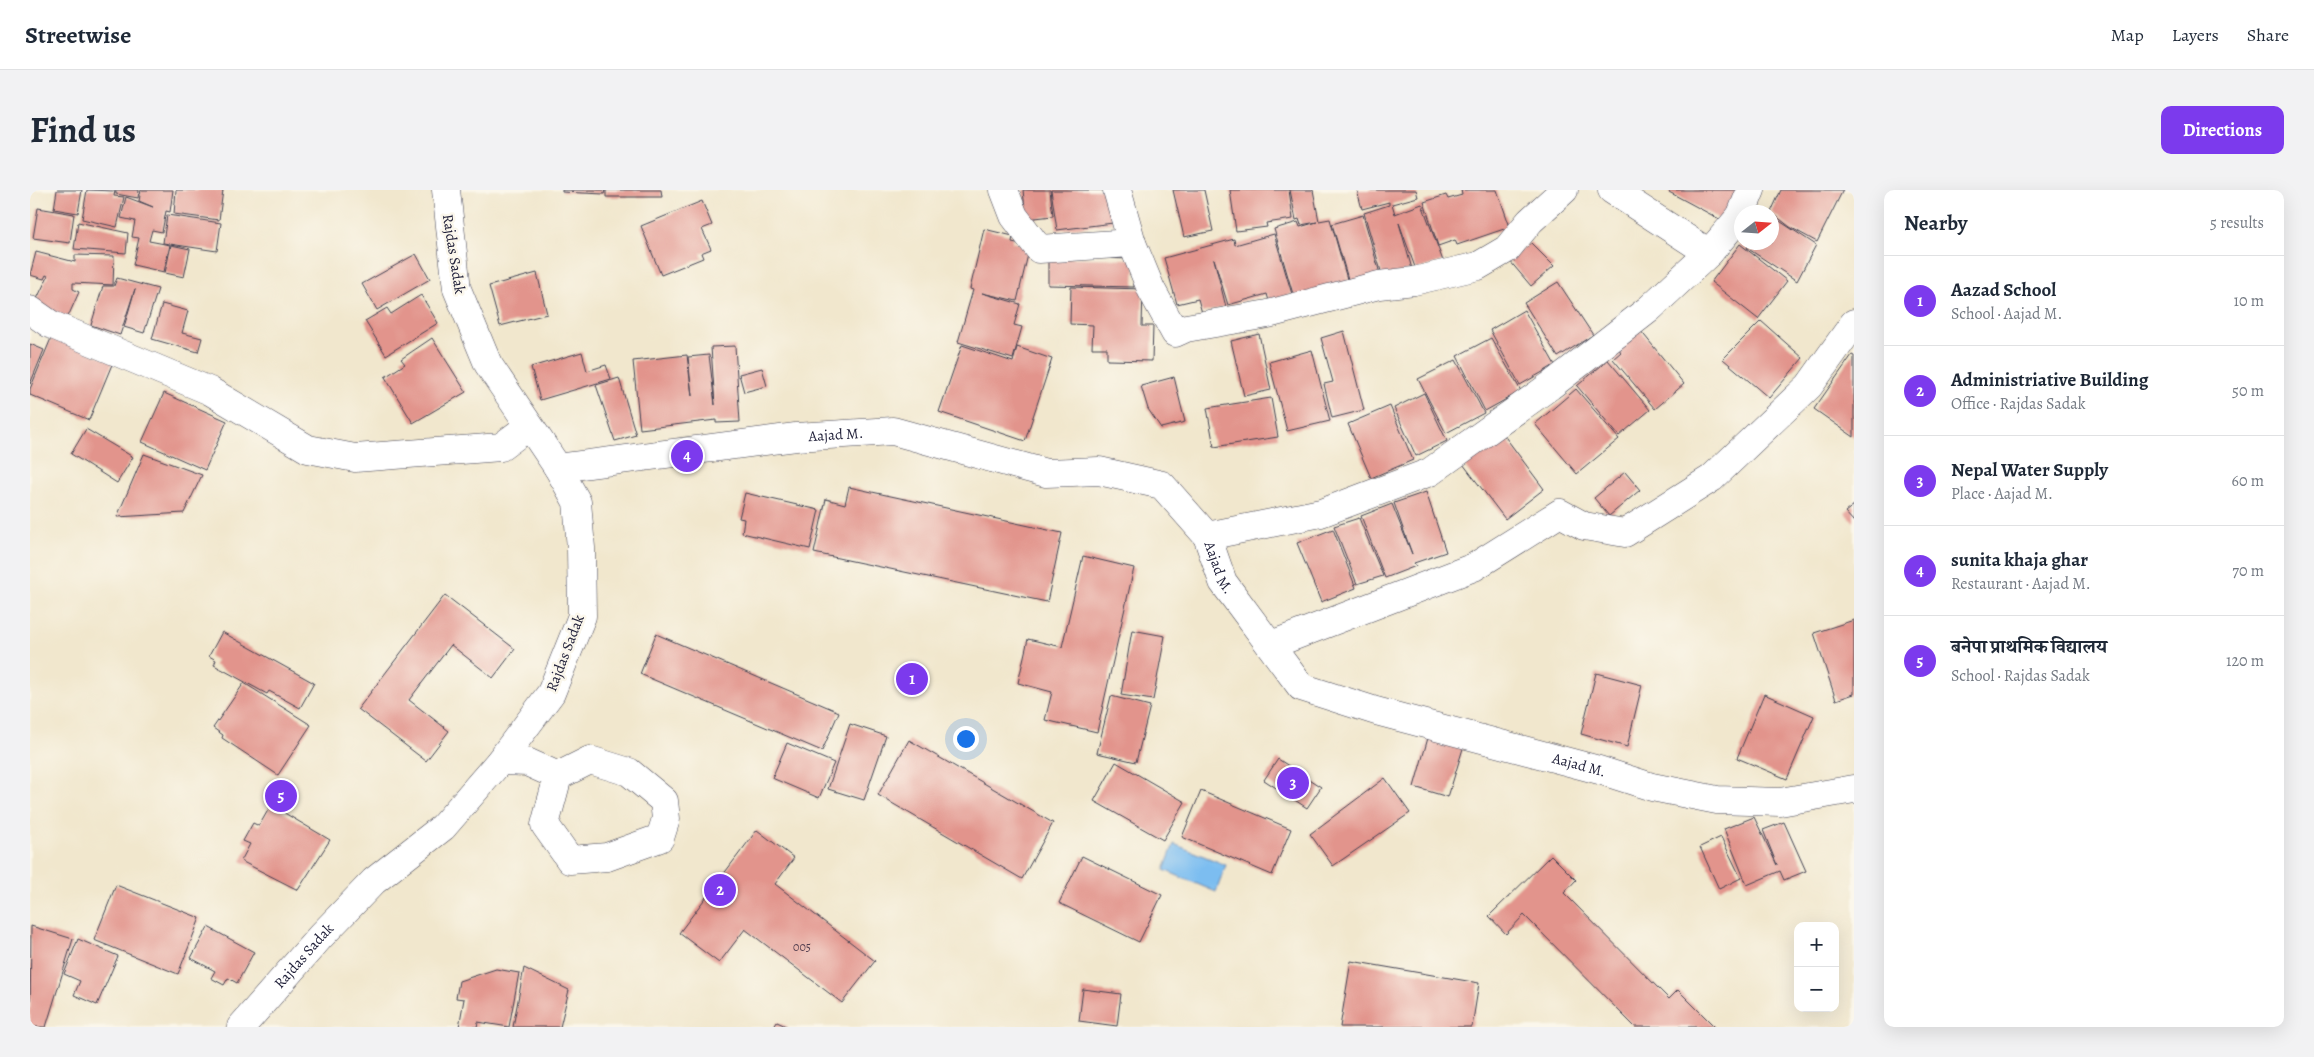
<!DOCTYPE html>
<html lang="en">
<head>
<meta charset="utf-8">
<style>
	body { margin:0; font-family:Alegreya,"Noto Serif Devanagari",serif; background:#f2f2f3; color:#1f2937 }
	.controls { position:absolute; right:15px; bottom:15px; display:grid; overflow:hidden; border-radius:10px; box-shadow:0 5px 20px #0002 }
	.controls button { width:45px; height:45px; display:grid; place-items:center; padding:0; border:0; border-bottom:1px solid #e0e1e3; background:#fff; color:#1f2937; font:25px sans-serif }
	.compass { position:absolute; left:1704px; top:15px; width:45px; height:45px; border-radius:50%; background:#fff; box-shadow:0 5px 20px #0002; rotate:73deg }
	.you { position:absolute; left:935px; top:548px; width:18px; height:18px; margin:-12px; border:4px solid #fff; border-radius:50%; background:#1a73e8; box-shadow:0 0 0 8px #1a73e833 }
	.badge { display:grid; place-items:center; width:32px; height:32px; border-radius:50%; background:#7c3aed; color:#fff; font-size:16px; font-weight:700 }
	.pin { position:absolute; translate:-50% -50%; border:2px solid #fff; box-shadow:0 1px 5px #0006 }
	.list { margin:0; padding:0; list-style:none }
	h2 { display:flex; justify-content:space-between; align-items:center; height:65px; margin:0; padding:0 20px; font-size:21px }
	h2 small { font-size:16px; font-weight:400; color:#747a83 }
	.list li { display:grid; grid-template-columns:32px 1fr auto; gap:15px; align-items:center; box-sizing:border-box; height:90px; padding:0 20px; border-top:1px solid #e0e1e3 }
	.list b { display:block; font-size:19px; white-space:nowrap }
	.list p { margin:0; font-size:16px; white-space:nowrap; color:#747a83 }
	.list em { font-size:16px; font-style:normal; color:#747a83 }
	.map { position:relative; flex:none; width:1824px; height:837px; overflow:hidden; border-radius:10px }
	header { display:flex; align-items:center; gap:30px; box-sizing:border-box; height:70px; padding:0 25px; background:#fff; border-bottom:1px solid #e0e1e3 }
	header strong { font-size:24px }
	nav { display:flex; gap:28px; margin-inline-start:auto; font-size:18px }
	.intro { display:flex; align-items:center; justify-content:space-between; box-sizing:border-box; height:120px; padding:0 30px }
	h1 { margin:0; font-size:35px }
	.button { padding:12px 22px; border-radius:10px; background:#7c3aed; color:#fff; font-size:18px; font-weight:700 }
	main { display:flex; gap:30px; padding:0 30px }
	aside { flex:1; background:#fff; border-radius:10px; box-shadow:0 5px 20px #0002 }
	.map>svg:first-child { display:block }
	.water { fill:#7bbdf0; stroke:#4e7096 }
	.building { fill:#e2948c }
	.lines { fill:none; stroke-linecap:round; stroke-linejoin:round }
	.minor-casing { stroke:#414051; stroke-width:29 }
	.minor { stroke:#fff; stroke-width:28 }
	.labels { text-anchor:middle; stroke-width:5; stroke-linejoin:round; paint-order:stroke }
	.number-label { font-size:12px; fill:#523e4f }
	.street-label { font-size:15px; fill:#22223b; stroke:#fbf7ec }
</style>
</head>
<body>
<header>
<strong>Streetwise</strong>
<nav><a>Map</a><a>Layers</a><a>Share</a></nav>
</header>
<div class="intro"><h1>Find us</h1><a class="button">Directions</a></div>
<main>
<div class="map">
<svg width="1824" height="837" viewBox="0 0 1824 837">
	<rect width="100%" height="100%" fill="#fbf7ec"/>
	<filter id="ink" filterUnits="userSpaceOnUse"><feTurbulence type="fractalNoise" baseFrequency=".02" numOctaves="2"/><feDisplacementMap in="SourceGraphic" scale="10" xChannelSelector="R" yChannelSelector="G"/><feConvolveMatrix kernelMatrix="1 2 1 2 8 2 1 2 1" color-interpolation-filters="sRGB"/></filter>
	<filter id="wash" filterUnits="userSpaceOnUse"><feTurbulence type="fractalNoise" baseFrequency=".0096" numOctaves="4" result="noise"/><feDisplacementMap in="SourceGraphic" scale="20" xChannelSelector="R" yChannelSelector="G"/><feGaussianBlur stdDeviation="1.12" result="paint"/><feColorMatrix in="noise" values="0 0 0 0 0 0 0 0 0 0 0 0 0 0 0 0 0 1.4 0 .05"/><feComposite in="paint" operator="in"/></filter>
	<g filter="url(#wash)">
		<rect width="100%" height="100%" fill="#f1e7cd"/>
		<path class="water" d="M 1144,654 L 1196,675 L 1186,702 L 1134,680 Z"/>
		<g id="blocks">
			<g class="building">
				<path d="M 27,0 L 52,0 L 48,23 L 24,19 Z"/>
				<path d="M 57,0 L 85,1 L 84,6 L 94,7 L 87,37 L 52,29 Z"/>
				<path d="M 86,0 L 109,0 L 108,8 L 86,4 Z"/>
				<path d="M 111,0 L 143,0 L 140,22 L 136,21 L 132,42 L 122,40 L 119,51 L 140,55 L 134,82 L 103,75 L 109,48 L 102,47 L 105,31 L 91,28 L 96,7 L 123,17 L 109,11 Z"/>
				<path d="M 146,0 L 193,0 L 189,30 L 144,24 Z"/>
				<path d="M 532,0 L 575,0 L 574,4 L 532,2 Z"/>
				<path d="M 576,0 L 631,0 L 632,7 L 576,7 Z"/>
				<path d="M 993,0 L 1020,0 L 1023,26 L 996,29 Z"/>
				<path d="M 1021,0 L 1078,0 L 1083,33 L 1027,40 Z"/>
				<path d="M 1143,0 L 1174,0 L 1183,41 L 1154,47 Z"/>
				<path d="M 1200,0 L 1259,0 L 1263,29 L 1236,33 L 1237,37 L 1206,41 Z"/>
				<path d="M 1260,0 L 1283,0 L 1289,31 L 1300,29 L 1319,96 L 1265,111 L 1244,39 L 1268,32 L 1270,37 L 1287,32 L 1271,35 L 1269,29 L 1266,30 Z"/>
				<path d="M 1327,0 L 1386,0 L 1388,7 L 1362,14 L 1365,24 L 1392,14 L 1413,71 L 1386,80 L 1369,33 L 1382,79 L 1353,88 L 1334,23 L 1359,15 L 1359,12 L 1332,19 Z"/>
				<path d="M 1431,0 L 1467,0 L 1480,37 L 1427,55 L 1425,50 L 1408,56 L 1394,12 L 1416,5 L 1418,9 L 1432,5 Z"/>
				<path d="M 1640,0 L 1709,0 L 1693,31 L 1639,2 Z"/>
				<path d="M 1751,0 L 1813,0 L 1787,52 L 1760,37 L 1741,22 Z"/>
				<path d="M 672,11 L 682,35 L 672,39 L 681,59 L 671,63 L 673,68 L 631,85 L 611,36 Z"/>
				<path d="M 8,18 L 44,24 L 40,53 L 3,48 Z"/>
				<path d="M 137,25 L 191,33 L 187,61 L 133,53 Z"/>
				<path d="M 1333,25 L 1351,87 L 1320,96 L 1302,34 Z"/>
				<path d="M 1742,26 L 1786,55 L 1767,91 L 1717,58 L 1720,52 L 1742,52 Z"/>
				<path d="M 48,32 L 98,43 L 96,63 L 44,59 Z"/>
				<path d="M 954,39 L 983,46 L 982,52 L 1000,56 L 987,111 L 952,103 L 990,114 L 984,135 L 992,137 L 983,169 L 928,152 L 943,100 L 940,99 Z"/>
				<path d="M 1244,44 L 1262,104 L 1239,111 L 1237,104 L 1198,115 L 1184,69 L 1196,117 L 1172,123 L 1168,109 L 1147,114 L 1134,68 L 1204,49 L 1205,55 Z"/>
				<path d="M 1500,52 L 1524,76 L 1501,96 L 1479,70 Z"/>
				<path d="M 1710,54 L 1757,91 L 1728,129 L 1681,92 Z"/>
				<path d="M 141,55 L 160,59 L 154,87 L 135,83 Z"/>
				<path d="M 6,62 L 45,72 L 45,65 L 84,66 L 83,95 L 43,93 L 43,99 L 49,102 L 37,129 L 5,113 L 18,86 L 16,85 L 14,89 L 0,85 Z"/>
				<path d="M 386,64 L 400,89 L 347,120 L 332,94 Z"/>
				<path d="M 1018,67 L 1105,69 L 1104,97 L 1018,95 Z"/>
				<path d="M 507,83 L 517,124 L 470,136 L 459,96 Z"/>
				<path d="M 87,88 L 128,99 L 114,143 L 94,137 L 105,99 L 90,145 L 61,135 L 73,96 L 84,96 Z"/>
				<path d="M 1528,92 L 1563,145 L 1528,167 L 1494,113 Z"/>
				<path d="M 1041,97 L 1113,99 L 1112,136 L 1123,136 L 1122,171 L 1077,170 L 1077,158 L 1062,158 L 1063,135 L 1040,134 Z"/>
				<path d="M 391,105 L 408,133 L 356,165 L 335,131 L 357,118 L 361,124 Z"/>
				<path d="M 132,114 L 158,121 L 152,143 L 172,148 L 168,162 L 122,149 Z"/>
				<path d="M 1494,120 L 1525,175 L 1490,195 L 1460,140 Z"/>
				<path d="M 1731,131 L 1773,168 L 1739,208 L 1693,169 Z"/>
				<path d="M 1610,140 L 1654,194 L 1625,219 L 1583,169 L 1591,162 L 1589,159 Z"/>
				<path d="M 1314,141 L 1334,220 L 1302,228 L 1294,194 L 1303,192 L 1291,148 Z"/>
				<path d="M 1229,144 L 1241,200 L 1214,206 L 1201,151 Z"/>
				<path d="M 22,146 L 83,172 L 59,230 L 0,205 L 0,199 Z"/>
				<path d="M 402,148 L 436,202 L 383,233 L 355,187 L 375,174 L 371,169 Z"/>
				<path d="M 1461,148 L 1491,201 L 1455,221 L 1427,166 Z"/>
				<path d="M 0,154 L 14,160 L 0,194 Z"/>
				<path d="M 932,155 L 983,172 L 987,157 L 1022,169 L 995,251 L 909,222 Z"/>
				<path d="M 705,156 L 710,232 L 686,233 L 686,230 L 610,239 L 603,171 L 657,165 L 662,206 L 658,167 L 679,165 L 685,215 L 681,157 Z"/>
				<path d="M 1282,160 L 1300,231 L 1257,241 L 1239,172 Z"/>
				<path d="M 552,162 L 557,181 L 576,175 L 581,189 L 510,210 L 501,177 Z"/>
				<path d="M 1822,165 L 1824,166 L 1824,247 L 1784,219 Z"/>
				<path d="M 1426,170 L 1454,223 L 1416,243 L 1388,189 Z"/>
				<path d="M 1578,170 L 1620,220 L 1589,246 L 1547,196 Z"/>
				<path d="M 732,178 L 737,196 L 714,202 L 709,184 Z"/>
				<path d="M 1144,187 L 1155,232 L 1131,238 L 1118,219 L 1111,196 Z"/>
				<path d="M 589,188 L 606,245 L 585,251 L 566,195 Z"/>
				<path d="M 1546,199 L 1589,249 L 1547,284 L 1505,234 Z"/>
				<path d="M 134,203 L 197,231 L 175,280 L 112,252 Z"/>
				<path d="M 1394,203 L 1417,251 L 1386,266 L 1364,218 Z"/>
				<path d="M 1241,208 L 1248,247 L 1184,257 L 1177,218 Z"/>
				<path d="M 1360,216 L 1383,270 L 1341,288 L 1318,234 Z"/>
				<path d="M 56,239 L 103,267 L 87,293 L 41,264 Z"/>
				<path d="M 1473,244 L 1514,299 L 1475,329 L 1433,274 Z"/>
				<path d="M 114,264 L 172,285 L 154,323 L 87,327 Z"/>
				<path d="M 1595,282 L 1610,300 L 1579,326 L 1564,308 Z"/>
				<path d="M 819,297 L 1032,343 L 1017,412 L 784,363 L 796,309 L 815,314 Z"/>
				<path d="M 1396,302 L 1416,362 L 1384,373 L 1386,376 L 1355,388 L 1331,326 L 1362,314 L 1382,364 L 1364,313 Z"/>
				<path d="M 715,303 L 789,320 L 780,359 L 712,343 L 714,329 L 709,328 Z"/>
				<path d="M 1824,315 L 1824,332 L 1815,322 Z"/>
				<path d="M 1329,328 L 1353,386 L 1327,394 L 1304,336 Z"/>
				<path d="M 1303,339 L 1326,398 L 1291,412 L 1267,353 Z"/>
				<path d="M 1053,366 L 1104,378 L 1067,542 L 1015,530 L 1022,502 L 988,493 L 998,449 L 1032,457 Z"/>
				<path d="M 415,405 L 485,459 L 463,488 L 421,455 L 379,510 L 419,541 L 396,571 L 328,519 Z"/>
				<path d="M 1824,430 L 1824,504 L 1806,510 L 1784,443 Z"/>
				<path d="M 1102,440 L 1135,446 L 1123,510 L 1091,505 Z"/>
				<path d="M 192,442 L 284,493 L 270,518 L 239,501 L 237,504 L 184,475 L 186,470 L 179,466 Z"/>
				<path d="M 626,444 L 809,522 L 792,561 L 610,484 Z"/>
				<path d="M 1566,483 L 1612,495 L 1597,557 L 1551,544 Z"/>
				<path d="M 214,493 L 281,535 L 248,585 L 192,548 L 193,545 L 183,538 Z"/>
				<path d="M 1734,504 L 1784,526 L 1757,589 L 1707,568 Z"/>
				<path d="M 1081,506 L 1120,516 L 1106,572 L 1067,563 Z"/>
				<path d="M 820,534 L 856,546 L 834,610 L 798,599 Z"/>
				<path d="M 1400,541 L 1435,552 L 1418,607 L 1384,597 Z"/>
				<path d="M 879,550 L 1023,633 L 992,689 L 848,605 Z"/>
				<path d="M 757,553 L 804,573 L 789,608 L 742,588 Z"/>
				<path d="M 1248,569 L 1291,597 L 1277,618 L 1234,590 Z"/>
				<path d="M 1086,572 L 1155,612 L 1133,650 L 1064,611 Z"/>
				<path d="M 1355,588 L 1380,623 L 1303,676 L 1280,644 Z"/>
				<path d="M 1171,601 L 1261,639 L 1242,685 L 1152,647 Z"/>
				<path d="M 241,615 L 300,650 L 268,700 L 211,671 L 220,654 L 213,651 L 223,633 L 229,636 Z"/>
				<path d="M 1724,627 L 1747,675 L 1733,640 L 1754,632 L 1776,681 L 1754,690 L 1750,681 L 1717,695 L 1694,639 Z"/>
				<path d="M 727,640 L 764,668 L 745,694 L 845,771 L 812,813 L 715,739 L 689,773 L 649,743 Z"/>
				<path d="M 1691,647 L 1711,688 L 1689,699 L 1670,657 Z"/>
				<path d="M 1521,665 L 1546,690 L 1534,703 L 1639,809 L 1648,800 L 1685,837 L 1605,837 L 1494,725 L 1476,744 L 1459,726 Z"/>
				<path d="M 1052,666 L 1132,705 L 1109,752 L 1029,713 Z"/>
				<path d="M 86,695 L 170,728 L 148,784 L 64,750 Z"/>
				<path d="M 1,736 L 43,749 L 16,837 L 0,837 Z"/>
				<path d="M 178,737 L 224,762 L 207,793 L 198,788 L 194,795 L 181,788 L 185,781 L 161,768 Z"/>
				<path d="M 48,749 L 88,766 L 67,815 L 44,805 L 50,791 L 34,784 Z"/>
				<path d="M 1321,771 L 1449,793 L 1442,837 L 1310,837 Z"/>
				<path d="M 494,778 L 539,800 L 530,837 L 483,837 Z"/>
				<path d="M 466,779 L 489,783 L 479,837 L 448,832 L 447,837 L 429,837 L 434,809 L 426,808 L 429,791 Z"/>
				<path d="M 1053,799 L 1091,804 L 1087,836 L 1049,831 Z"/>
				<path d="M 747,832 L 758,837 L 744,837 Z"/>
			</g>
		</g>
	</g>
	<g filter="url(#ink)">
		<use href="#blocks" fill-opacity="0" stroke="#414051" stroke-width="1"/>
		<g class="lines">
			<defs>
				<g id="minor">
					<path d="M 974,0 L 984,26 L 1009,59 L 1102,53"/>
					<path d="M 1087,0 L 1102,53 L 1121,99 L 1145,143 L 1156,138 L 1238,124 L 1349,95 L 1384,91 L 1448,76 L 1477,59 L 1500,31 L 1534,0"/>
					<path d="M 1582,0 L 1679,63 L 1712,24"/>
					<path d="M 1712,22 L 1721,0"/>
					<path d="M 0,120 L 20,134 L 180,201 L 278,259 L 325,268 L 471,257 L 499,236"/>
					<path id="s1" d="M 528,278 L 766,247 L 863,241 L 1016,283 L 1069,281 L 1132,295 L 1177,346 L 1193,392 L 1271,497 L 1346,521 L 1569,580 L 1622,597 L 1687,610 L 1750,612 L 1824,599"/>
					<path d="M 1177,346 L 1291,323 L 1400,282 L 1520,196 L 1619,119 L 1679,63"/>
					<path d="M 1241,455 L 1444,377 L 1530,323 L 1554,336 L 1595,343 L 1682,288 L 1779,196 L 1824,133"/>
					<path d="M 470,571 L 497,572 L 528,586 L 560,570 L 599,582 L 634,611 L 636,629 L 630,648 L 577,667 L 540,670 L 515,635 L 528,586"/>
					<path id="s2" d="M 211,837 L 290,747 L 344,691 L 413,637 L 470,571 L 521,503 L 552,426 L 551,358 L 547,312 L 528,278 L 458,174 L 427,99 L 416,0"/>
				</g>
			</defs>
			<use href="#minor" class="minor-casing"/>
			<use href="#minor" class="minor"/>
		</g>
	</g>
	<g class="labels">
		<g class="number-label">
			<text x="772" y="761">005</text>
		</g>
		<g class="street-label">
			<text transform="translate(424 64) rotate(81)" y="5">Rajdas Sadak</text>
			<text dy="5" stroke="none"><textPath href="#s1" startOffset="280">Aajad M.</textPath></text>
			<text dy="5" stroke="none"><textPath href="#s1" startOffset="715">Aajad M.</textPath></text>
			<text transform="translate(535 463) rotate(-69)" y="5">Rajdas Sadak</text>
			<text dy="5" stroke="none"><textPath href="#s1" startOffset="1150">Aajad M.</textPath></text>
			<text dy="5" stroke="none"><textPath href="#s2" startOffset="95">Rajdas Sadak</textPath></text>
		</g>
	</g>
</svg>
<div class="controls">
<button>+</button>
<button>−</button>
</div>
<svg class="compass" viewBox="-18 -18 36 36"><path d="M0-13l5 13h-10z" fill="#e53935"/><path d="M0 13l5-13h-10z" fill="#747a83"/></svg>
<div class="you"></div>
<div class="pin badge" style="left:882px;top:489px">1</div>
<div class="pin badge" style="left:690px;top:700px">2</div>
<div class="pin badge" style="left:1263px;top:593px">3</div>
<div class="pin badge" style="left:657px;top:266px">4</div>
<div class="pin badge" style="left:251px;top:606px">5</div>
</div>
<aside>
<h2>Nearby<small>5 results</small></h2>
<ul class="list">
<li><span class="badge">1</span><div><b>Aazad School</b><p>School · Aajad M.</p></div><em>10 m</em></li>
<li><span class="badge">2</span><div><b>Administriative Building</b><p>Office · Rajdas Sadak</p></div><em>50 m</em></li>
<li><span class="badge">3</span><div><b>Nepal Water Supply</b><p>Place · Aajad M.</p></div><em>60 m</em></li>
<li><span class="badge">4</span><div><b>sunita khaja ghar</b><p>Restaurant · Aajad M.</p></div><em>70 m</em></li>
<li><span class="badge">5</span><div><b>बनेपा प्राथमिक विद्यालय</b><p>School · Rajdas Sadak</p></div><em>120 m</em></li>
</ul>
</aside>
</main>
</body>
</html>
